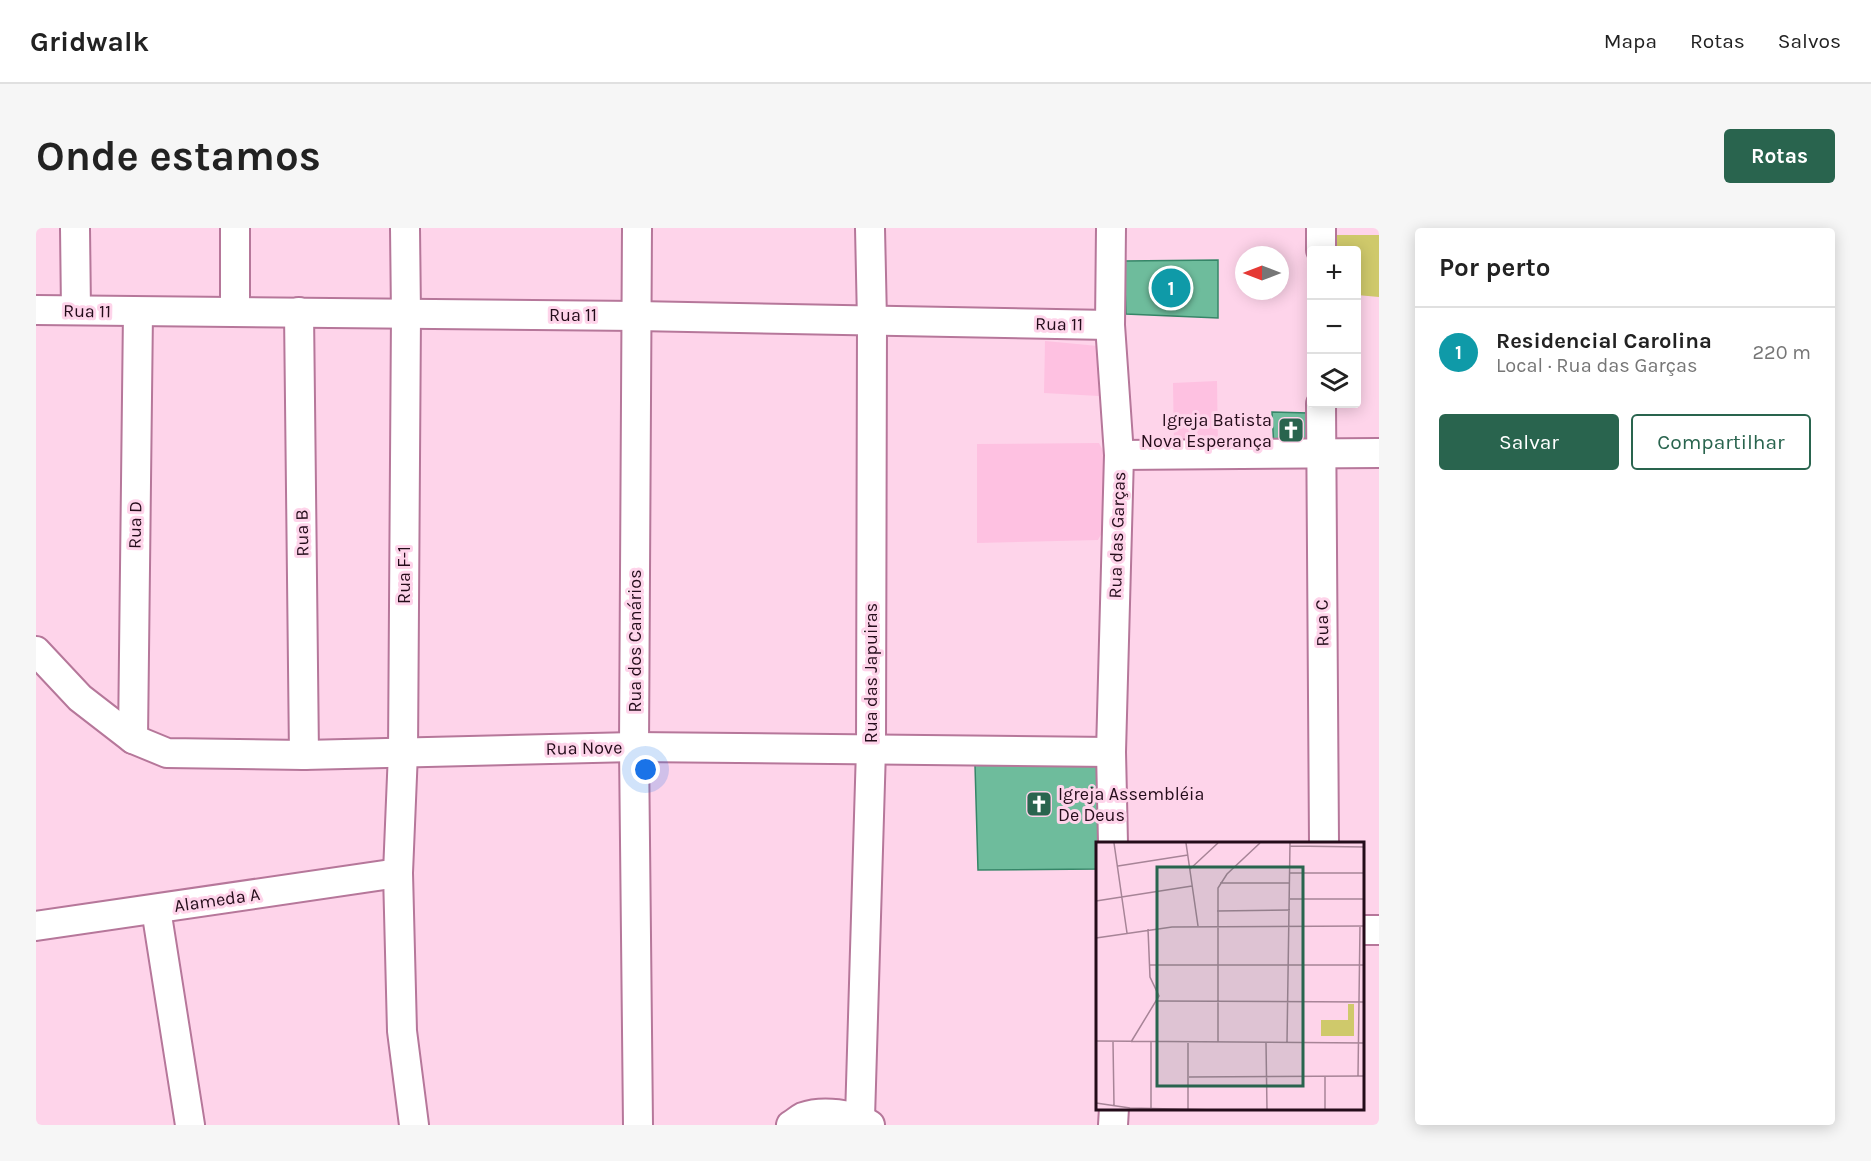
<!DOCTYPE html>
<html lang="pt">
<head>
<meta charset="utf-8">
<style>
	body { margin:0; font-family:Karla,sans-serif; background:#f6f6f6; color:#222 }
	.controls { position:absolute; right:18px; top:18px; display:grid; overflow:hidden; border-radius:6px; box-shadow:0 3px 15px #0003 }
	.controls button { width:54px; height:54px; display:grid; place-items:center; padding:0; border:0; border-bottom:2px solid #e0e0e0; background:#fff; color:#222; font:30px sans-serif }
	.compass { position:absolute; left:1199px; top:18px; width:54px; height:54px; border-radius:50%; background:#fff; box-shadow:0 3px 15px #0003; rotate:270deg }
	.you { position:absolute; left:610px; top:542px; width:21px; height:21px; margin:-15px; border:4px solid #fff; border-radius:50%; background:#1a73e8; box-shadow:0 0 0 9px #1a73e833 }
	.badge { display:grid; place-items:center; width:39px; height:39px; border-radius:50%; background:#29644e; color:#fff; font-size:20px; font-weight:700 }
	.pin { position:absolute; translate:-50% -50%; border:3px solid #fff; box-shadow:0 2px 6px #0006 }
	.list { margin:0; padding:0; list-style:none }
	h2 { display:flex; justify-content:space-between; align-items:center; height:78px; margin:0; padding:0 24px; font-size:26px }
	h2 small { font-size:20px; font-weight:400; color:#767676 }
	.list li { display:grid; grid-template-columns:39px 1fr auto; gap:18px; align-items:center; box-sizing:border-box; height:90px; padding:0 24px; border-top:2px solid #e0e0e0 }
	.list b { display:block; font-size:22px; white-space:nowrap }
	.list p { margin:0; font-size:20px; white-space:nowrap; color:#767676 }
	.list em { font-size:20px; font-style:normal; color:#767676 }
	.actions { display:flex; gap:12px; padding:18px 24px }
	.actions a { flex:1; padding:14px 0; border:2px solid #29644e; border-radius:6px; text-align:center; font-size:21px; color:#29644e }
	.actions .main { background:#29644e; color:#fff }
	.icon { flex:none; width:33px; height:33px; fill:none; stroke:currentColor; stroke-width:2; stroke-linecap:round; stroke-linejoin:round }
	.map { position:relative; flex:none; width:1343px; height:897px; overflow:hidden; border-radius:6px }
	header { display:flex; align-items:center; gap:36px; box-sizing:border-box; height:84px; padding:0 30px; background:#fff; border-bottom:2px solid #e0e0e0 }
	header strong { font-size:28px }
	nav { display:flex; gap:33px; margin-inline-start:auto; font-size:21px }
	.intro { display:flex; align-items:center; justify-content:space-between; box-sizing:border-box; height:144px; padding:0 36px }
	h1 { margin:0; font-size:42px }
	.button { padding:15px 27px; border-radius:6px; background:#29644e; color:#fff; font-size:21px; font-weight:700 }
	main { display:flex; gap:36px; padding:0 36px }
	aside { flex:1; background:#fff; border-radius:6px; box-shadow:0 3px 15px #0003 }
	.map>svg:first-child { display:block }
	.built { fill:#fec1e1 }
	.green { fill:#cfc96b }
	.building { fill:#6ebc9c; stroke:#368668; stroke-width:1.5 }
	.lines { fill:none; stroke-linecap:round; stroke-linejoin:round }
	.minor-casing { stroke:#b6779a; stroke-width:32 }
	.minor { stroke:#fff; stroke-width:28 }
	.labels { text-anchor:middle; stroke-width:6; stroke-linejoin:round; paint-order:stroke }
	.street-label { font-size:18px; fill:#240c1a; stroke:#fed4ea }
	.poi-label { font-size:18px; fill:#240c1a; stroke:#fed4ea; text-anchor:end }
	.inset-road { fill:none; stroke:#a78497; stroke-width:1.5 }
	.view { fill:#29644e; fill-opacity:0.15; stroke:#29644e; stroke-width:3 }
	.inset-edge { fill:none; stroke:#240c1a; stroke-width:3 }
</style>
</head>
<body>
<header>
<strong>Gridwalk</strong>
<nav><a>Mapa</a><a>Rotas</a><a>Salvos</a></nav>
</header>
<div class="intro"><h1>Onde estamos</h1><a class="button">Rotas</a></div>
<main>
<div class="map">
<svg width="1343" height="897" viewBox="0 0 1343 897">
	<rect width="100%" height="100%" fill="#fed4ea"/>
	<g class="built">
		<path d="M 1009,113 L 1062,118 L 1063,168 L 1008,165 Z"/>
		<path d="M 1181,153 L 1182,220 L 1138,221 L 1137,155 Z"/>
		<path d="M 1063,215 L 1070,228 L 1069,299 L 1062,312 L 941,315 L 941,216 Z"/>
	</g>
	<path class="green" d="M 1299,7 L 1343,7 L 1343,69 L 1321,67 L 1320,22 L 1299,22 Z"/>
	<g class="building">
		<path d="M 1182,32 L 1182,90 L 1090,86 L 1088,33 Z"/>
		<path d="M 1236,184 L 1272,185 L 1273,220 L 1238,221 Z"/>
		<path d="M 1064,534 L 1067,615 L 1061,615 L 1061,641 L 942,642 L 939,537 Z"/>
	</g>
	<g class="lines">
		<defs>
			<g id="minor">
				<path d="M 39,0 L 40,82"/>
				<path d="M 199,0 L 199,84"/>
				<path d="M 369,0 L 370,86 L 367,524 L 362,645 L 366,803 L 378,897"/>
				<path d="M 601,0 L 598,519 L 602,897"/>
				<path d="M 1075,0 L 1074,97 L 1083,227 L 1075,524 L 1077,615"/>
				<path d="M 1285,22 L 1285,0"/>
				<path d="M 0,82 L 601,88 L 1074,97"/>
				<path d="M 263,84 L 268,527"/>
				<path d="M 1285,176 L 1288,615"/>
				<path d="M 1083,227 L 1343,225"/>
				<path d="M 0,423 L 44,470 L 97,511 L 131,525 L 268,527 L 598,519 L 1075,524"/>
				<path d="M 97,511 L 102,84"/>
				<path d="M 120,681 L 154,897"/>
				<path d="M 0,698 L 362,645"/>
				<path d="M 1326,702 L 1343,702"/>
				<path d="M 824,890 L 835,521 L 836,93 L 834,0"/>
				<path d="M 755,897 C 759,895 763,891 767,889 C 787,882 817,886 834,897"/>
				<path d="M 1077,897 L 1078,880"/>
			</g>
		</defs>
		<use href="#minor" class="minor-casing"/>
		<use href="#minor" class="minor"/>
	</g>
	<defs>
		<symbol id="church-square" viewBox="-11 -11 22 22"><rect x="-9" y="-9" width="18" height="18" rx="4" fill="#29644e" stroke="#fed4ea"/><path d="M-1.2-6h2.4v3.5h3.3v2.4h-3.3V6h-2.4V-.1h-3.3v-2.4h3.3Z" fill="#fff"/></symbol>
	</defs>
	<g fill-rule="evenodd">
		<use href="#church-square" x="1240" y="187" width="30" height="30"/>
		<use href="#church-square" x="988" y="561" width="30" height="30"/>
	</g>
	<g class="labels">
		<g class="street-label">
			<text transform="translate(51 83) rotate(1)" y="6">Rua 11</text>
			<text x="537" y="93">Rua 11</text>
			<text transform="translate(1023 96) rotate(1)" y="6">Rua 11</text>
			<text transform="translate(99 297) rotate(-89)" y="6">Rua D</text>
			<text transform="translate(266 305) rotate(-91)" y="6">Rua B</text>
			<text transform="translate(1081 307) rotate(-88)" y="6">Rua das Garças</text>
			<text transform="translate(368 347) rotate(-90)" y="6">Rua F-1</text>
			<text transform="translate(1286 395) rotate(-91)" y="6">Rua C</text>
			<text transform="translate(599 413) rotate(-90)" y="6">Rua dos Canários</text>
			<text transform="translate(835 445) rotate(-90)" y="6">Rua das Japuiras</text>
			<text transform="translate(548 520) rotate(-1)" y="6">Rua Nove</text>
			<text transform="translate(181 672) rotate(-8)" y="6">Alameda A</text>
		</g>
		<g class="poi-label">
			<text x="1236" y="198">Igreja Batista<tspan x="1236" dy="21">Nova Esperança</tspan></text>
			<text x="1022" y="572" text-anchor="start">Igreja Assembléia<tspan x="1022" dy="21">De Deus</tspan></text>
		</g>
	</g>
	<g transform="translate(1060 614)">
		<rect width="268" height="268" fill="#fed4ea"/>
		<path d="M 252,162 L 258,162 L 258,194 L 225,194 L 225,178 L 252,178 Z" fill="#cfc96b"/>
		<path class="inset-road" d="M 18,1 L 31,91M 90,1 L 102,84M 194,4 L 269,5M 22,24 L 92,13M 94,27 L 122,1M 194,31 L 269,31M 124,41 L 194,41M 194,57 L 269,57M 0,59 L 96,44M 121,69 L 194,68M 0,96 L 76,85 L 269,84M 53,123 L 269,123M 62,159 L 269,160M 0,199 L 269,201M 17,200 L 18,263M 35,200 L 63,154 L 54,135 L 52,87M 55,200 L 55,267M 122,200 L 122,46 L 131,32 L 164,1M 191,200 L 194,1M 92,201 L 92,268M 170,201 L 171,268M 229,234 L 229,268M 262,234 L 264,84M 93,235 L 269,234M 0,261 L 34,266 L 122,268M 217,268 L 261,268"/>
		<path class="view" d="M 61,25 L 207,25 L 207,244 L 61,244 Z"/>
		<rect width="268" height="268" class="inset-edge"/>
	</g>
</svg>
<div class="controls">
<button>+</button>
<button>−</button>
<button><svg class="icon" aria-label="layers" viewBox="0 0 24 24"><path d="M12 4l9 5-9 5-9-5zM3 14l9 5 9-5"/></svg></button>
</div>
<svg class="compass" viewBox="-18 -18 36 36"><path d="M0-13l5 13h-10z" fill="#e53935"/><path d="M0 13l5-13h-10z" fill="#767676"/></svg>
<div class="you"></div>
<div class="pin badge" style="left:1135px;top:60px;background:#0f9aa8">1</div>
</div>
<aside>
<h2>Por perto<small></small></h2>
<ul class="list">
<li><span class="badge" style="background:#0f9aa8">1</span><div><b>Residencial Carolina</b><p>Local · Rua das Garças</p></div><em>220 m</em></li>
</ul>
<div class="actions"><a class="main">Salvar</a><a>Compartilhar</a></div>
</aside>
</main>
</body>
</html>
